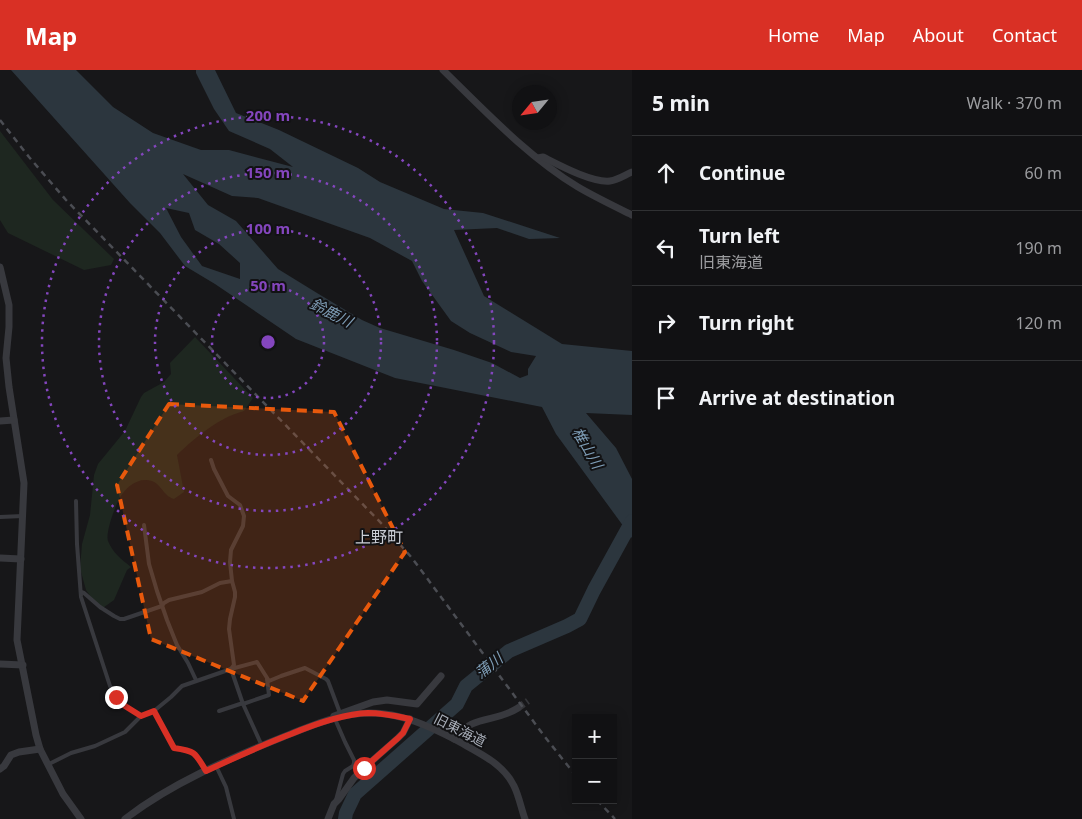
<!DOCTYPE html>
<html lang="en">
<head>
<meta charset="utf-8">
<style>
	body { margin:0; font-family:"Noto Sans","Noto Sans JP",sans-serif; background:#1a1a1c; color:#f1f3f6 }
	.controls { position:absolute; right:15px; bottom:15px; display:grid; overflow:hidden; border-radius:0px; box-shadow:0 2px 12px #0003 }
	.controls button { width:45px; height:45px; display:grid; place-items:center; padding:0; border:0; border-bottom:1px solid #303133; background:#111113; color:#f1f3f6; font:25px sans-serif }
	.compass { position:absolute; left:512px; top:15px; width:45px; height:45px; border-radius:50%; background:#111113; box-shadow:0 2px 12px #0003; rotate:241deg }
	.stop { position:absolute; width:15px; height:15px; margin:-11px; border:4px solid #d93025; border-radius:50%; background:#fff }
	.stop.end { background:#d93025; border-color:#fff; box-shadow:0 1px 5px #0008 }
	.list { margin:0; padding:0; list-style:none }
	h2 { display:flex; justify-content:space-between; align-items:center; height:65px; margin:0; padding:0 20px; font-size:21px }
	h2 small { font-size:16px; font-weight:400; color:#9c9da0 }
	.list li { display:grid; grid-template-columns:32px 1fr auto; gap:15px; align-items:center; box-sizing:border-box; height:75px; padding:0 20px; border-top:1px solid #303133 }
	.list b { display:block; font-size:19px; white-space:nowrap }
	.list p { margin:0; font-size:16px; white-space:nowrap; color:#9c9da0 }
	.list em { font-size:16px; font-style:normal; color:#9c9da0 }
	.icon { flex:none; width:28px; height:28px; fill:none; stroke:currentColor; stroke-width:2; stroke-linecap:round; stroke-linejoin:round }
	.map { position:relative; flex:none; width:632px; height:749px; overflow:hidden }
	header { display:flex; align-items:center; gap:30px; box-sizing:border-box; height:70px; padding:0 25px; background:#d93025; color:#fff }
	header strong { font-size:24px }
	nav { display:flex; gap:28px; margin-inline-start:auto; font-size:18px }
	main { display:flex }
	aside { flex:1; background:#111113 }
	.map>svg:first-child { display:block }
	.green { fill:#1e2720 }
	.water { fill:#2c363e; fill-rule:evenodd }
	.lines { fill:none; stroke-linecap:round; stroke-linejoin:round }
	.river { stroke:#2c363e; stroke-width:14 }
	.minor-tunnel { stroke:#343539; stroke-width:7; stroke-dasharray:7 3.5; stroke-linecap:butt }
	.service { stroke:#38393e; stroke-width:4 }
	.minor { stroke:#38393e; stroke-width:7 }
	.rail { stroke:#4b4d53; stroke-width:2.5; stroke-dasharray:6 5; stroke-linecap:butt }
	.route { stroke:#d93025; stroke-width:6 }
	.marked { fill:#e8590c; fill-opacity:0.2; stroke:#e8590c; stroke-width:4; stroke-dasharray:10 6; stroke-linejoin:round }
	.ring { fill:none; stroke:#8446be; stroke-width:2.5; stroke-dasharray:2.5 5 }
	.labels { text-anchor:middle; stroke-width:4; stroke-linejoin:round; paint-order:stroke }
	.street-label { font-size:14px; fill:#a8aeb9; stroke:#121214 }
	.water-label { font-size:15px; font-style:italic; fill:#7e9db6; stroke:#121214 }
	.quarter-label { font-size:16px; fill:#cacdd5; stroke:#121214 }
	.centre { fill:#8446be; stroke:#121214; stroke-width:2.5 }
	.ring-label { font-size:15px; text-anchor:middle; font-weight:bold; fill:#8446be; stroke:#121214; stroke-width:4; stroke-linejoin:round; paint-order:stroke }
</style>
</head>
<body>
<header>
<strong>Map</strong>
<nav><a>Home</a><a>Map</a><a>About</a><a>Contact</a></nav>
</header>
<main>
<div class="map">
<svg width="632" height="749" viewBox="0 0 632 749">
	<rect width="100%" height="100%" fill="#171719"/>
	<g class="green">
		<path d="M 0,61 L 53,130 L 114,189 L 111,195 L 84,200 L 8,163 L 0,150 Z"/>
		<path d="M 195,267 L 253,328 L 244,341 C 218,348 196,367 177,385 L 184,422 L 174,429 C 162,426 161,410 146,410 C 138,409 128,416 123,423 C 117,430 105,462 108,471 C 113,483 121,489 131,497 L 127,500 L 114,530 L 100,540 L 86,520 L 80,498 L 82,474 L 90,445 L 94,405 L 98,394 L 125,361 L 141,327 L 144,323 L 164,312 L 171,304 L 170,293 Z"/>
	</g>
	<path class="water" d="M 11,0 L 76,0 L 113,37 L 153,63 L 201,80 L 229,80 L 293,97 L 270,79 L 229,61 L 214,39 L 196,3 L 196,0 L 215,0 L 236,43 L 279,60 L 358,98 L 380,112 L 444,139 L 483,143 L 560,168 L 529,169 L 497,158 L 454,160 L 484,226 L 562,274 L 632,281 L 632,345 L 586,343 L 616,378 L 632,409 L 632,468 L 556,364 L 542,337 L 395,308 L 296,269 L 215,214 L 185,196 L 160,163 L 130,133 ZM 183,104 L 232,126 L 258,128 L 370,168 L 412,191 L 422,211 L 451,251 L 470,263 L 511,282 L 536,286 L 528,299 L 528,305 L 520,308 L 492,293 L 454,280 L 380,258 L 362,250 L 317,223 L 278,199 L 236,151 L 208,135 ZM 166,138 L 189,143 L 195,160 L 219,174 L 240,193 L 240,209 L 202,196 L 181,167 Z"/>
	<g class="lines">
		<path class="river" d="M 345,749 L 346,743 L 355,724 L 457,634 L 466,616 L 509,581 L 567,556 L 580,549 L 594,520 L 632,451"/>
		<path class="minor-tunnel" d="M 518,638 L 528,631"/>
		<g class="service">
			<path d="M 211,390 L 214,399 L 228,426 L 240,435 L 244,446 L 243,456 L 231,480 L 230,492 L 232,511 L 235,522 L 235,527 L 230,549 L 229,559 L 234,595 L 231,599 L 243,634 L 262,676"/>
			<path d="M 76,431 L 77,474 L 81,527 L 110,616 L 116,627 L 125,636 L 141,646"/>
			<path d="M 0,447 L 23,446"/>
			<path d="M 144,455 L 149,494 L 157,521 L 167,550 L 177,575 L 188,593 L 196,610"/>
			<path d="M 81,522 L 84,523 L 100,537 L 114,546 L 120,549 L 124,549 L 162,536 L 164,533 L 169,530 L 202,522 L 220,513 L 232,511"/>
			<path d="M 243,634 L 269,625 L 267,609"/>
			<path d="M 154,641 L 174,678 C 195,681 195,682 206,701"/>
			<path d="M 219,641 L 243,633"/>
			<path d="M 335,649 L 345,672 L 354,690 L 354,693 L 353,696 L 345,701 L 343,704 L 336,730"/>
			<path d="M 49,694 L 71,683 L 95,676 L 125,662 L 141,646 L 154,641 L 171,627 L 182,616 L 231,599 L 257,592 L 269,611 L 281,606 L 305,598 L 326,609 L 328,611 L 340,643"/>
			<path d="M 216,696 L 226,717 L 234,749"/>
		</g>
		<g class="minor">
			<path d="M 443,0 C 484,40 528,87 578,117 C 595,127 614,136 632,145"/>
			<path d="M 538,88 L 543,87 C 559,95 592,113 610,111 C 618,110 625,105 632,102"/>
			<path d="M 0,197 L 9,235 L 9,257 L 6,288 L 9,317 L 24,413 L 17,570 L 36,665 L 40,679 L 63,724 L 81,749"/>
			<path d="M 0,351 L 14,350"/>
			<path d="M 0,488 L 21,489"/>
			<path d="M 0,594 L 23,595"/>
			<path d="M 334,646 L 373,632 L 387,630 L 417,634 L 441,606"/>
			<path d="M 454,669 C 473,644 495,653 518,638"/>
			<path d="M 0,699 L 4,696 L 11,685 L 19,682 L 40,679"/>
			<path d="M 125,749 C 170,714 230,688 283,667 C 310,656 340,643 370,643 C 401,643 429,656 456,670 C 477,682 503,693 514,716 C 519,726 521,738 525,749"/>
			<path d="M 328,749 L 334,734 L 339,729 L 354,708 L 364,698 L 398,668 L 403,663 L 410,649"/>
		</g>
		<g class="rail">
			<path d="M 0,50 L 29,87 L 66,130 L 382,454 L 412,488 L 545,667 L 576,706"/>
			<path d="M 597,730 L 615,749"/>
		</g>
	</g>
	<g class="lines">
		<path class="route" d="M 116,627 L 125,636 L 141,646 L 154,641 L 174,678 C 195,681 195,682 206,701 C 234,688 262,675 291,664 C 315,654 342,644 368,643 C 383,643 396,646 410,649 L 403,663 L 398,668 L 364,698"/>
	</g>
	<path class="marked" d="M 169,334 L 334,342 L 405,482 L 303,631 L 151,569 L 117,415 Z"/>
	<g class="ring">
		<circle cx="268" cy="272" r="56"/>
		<circle cx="268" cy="272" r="113"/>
		<circle cx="268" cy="272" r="169"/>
		<circle cx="268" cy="272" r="226"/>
	</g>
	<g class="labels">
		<g class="street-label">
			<text transform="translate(460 660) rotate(27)" y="5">旧東海道</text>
		</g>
		<g class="water-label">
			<text transform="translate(331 243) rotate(27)" y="5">鈴鹿川</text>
			<text transform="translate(587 378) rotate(60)" y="5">椎山川</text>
			<text transform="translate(489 596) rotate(-39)" y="5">蒲川</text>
		</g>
		<g class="quarter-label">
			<text x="379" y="473">上野町</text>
		</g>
	</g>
	<circle cx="268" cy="272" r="8" class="centre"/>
	<g class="ring-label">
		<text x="268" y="51">200 m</text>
		<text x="268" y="108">150 m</text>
		<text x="268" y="164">100 m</text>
		<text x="268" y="221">50 m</text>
	</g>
</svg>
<div class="controls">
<button>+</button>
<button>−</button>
</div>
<svg class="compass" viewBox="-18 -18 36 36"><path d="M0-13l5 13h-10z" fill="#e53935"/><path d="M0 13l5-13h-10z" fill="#9c9da0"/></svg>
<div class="stop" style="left:364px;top:698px"></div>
<div class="stop end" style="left:116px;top:627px"></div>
</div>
<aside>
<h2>5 min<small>Walk · 370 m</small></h2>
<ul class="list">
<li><svg class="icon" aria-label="ahead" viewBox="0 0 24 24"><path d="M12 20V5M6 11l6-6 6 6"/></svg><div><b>Continue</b></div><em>60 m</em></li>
<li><svg class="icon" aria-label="left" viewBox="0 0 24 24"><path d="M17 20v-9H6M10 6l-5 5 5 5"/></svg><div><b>Turn left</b><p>旧東海道</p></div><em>190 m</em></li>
<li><svg class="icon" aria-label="right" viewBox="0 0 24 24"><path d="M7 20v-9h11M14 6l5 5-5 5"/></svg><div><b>Turn right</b></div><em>120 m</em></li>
<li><svg class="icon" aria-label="arrive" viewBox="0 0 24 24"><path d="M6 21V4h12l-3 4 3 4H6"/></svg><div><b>Arrive at destination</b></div></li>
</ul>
</aside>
</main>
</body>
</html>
